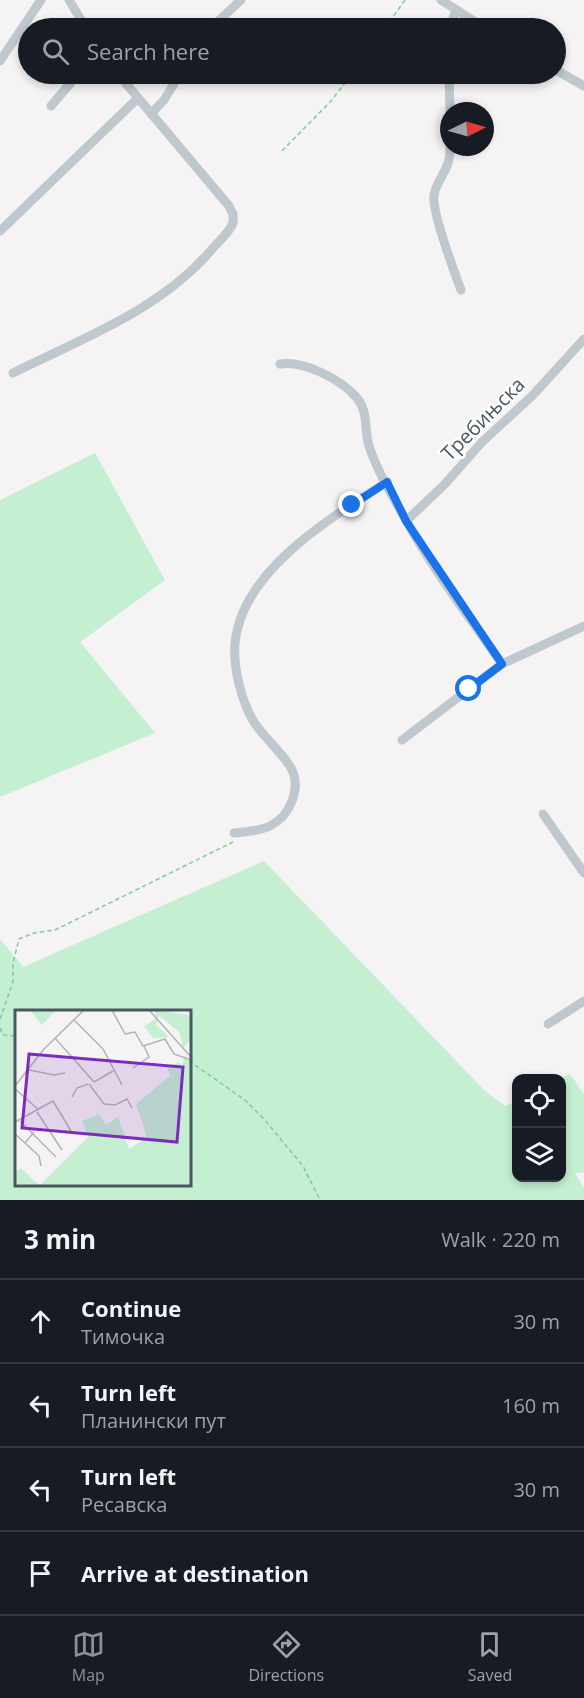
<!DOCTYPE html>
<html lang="en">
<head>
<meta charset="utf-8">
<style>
	body { margin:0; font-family:"Open Sans",sans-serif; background:#20242c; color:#f1f3f6 }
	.controls { position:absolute; right:18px; bottom:18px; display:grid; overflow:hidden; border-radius:12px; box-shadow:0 3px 9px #0003 }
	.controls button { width:54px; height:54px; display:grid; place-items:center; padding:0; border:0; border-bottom:2px solid #363941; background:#171b24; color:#f1f3f6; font:30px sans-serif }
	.compass { position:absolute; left:440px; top:102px; width:54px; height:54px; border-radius:50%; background:#171b24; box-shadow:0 3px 9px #0003; rotate:85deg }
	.stop { position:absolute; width:18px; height:18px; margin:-14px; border:4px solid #1a73e8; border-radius:50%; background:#fff }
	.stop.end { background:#1a73e8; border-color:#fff; box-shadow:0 2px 6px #0008 }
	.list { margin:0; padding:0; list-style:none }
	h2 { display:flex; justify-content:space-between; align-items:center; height:78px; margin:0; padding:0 24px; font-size:26px }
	h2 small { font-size:20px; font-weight:400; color:#9ea1a6 }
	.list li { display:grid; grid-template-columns:39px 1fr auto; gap:18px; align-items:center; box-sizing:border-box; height:84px; padding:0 24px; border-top:2px solid #363941 }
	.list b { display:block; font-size:22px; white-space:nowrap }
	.list p { margin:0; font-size:20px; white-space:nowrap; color:#9ea1a6 }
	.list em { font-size:20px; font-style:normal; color:#9ea1a6 }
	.icon { flex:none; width:33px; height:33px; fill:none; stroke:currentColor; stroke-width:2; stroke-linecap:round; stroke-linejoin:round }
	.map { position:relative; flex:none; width:584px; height:1200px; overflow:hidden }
	.search { position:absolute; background:#171b24; box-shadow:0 3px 9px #0003; left:18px; right:18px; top:18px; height:66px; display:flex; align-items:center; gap:15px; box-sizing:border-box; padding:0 21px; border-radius:33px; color:#9ea1a6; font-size:22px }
	.sheet { height:414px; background:#171b24 }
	nav { display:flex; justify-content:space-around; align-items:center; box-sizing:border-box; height:84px; border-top:2px solid #363941; background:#171b24; font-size:16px; color:#9ea1a6 }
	nav a { display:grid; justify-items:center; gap:3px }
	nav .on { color:#8c9099 }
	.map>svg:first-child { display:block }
	.green { fill:#c4efd1; fill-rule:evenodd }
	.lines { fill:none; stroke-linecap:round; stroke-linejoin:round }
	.path { stroke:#7ccd9e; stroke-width:1.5; stroke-dasharray:4.5 3; stroke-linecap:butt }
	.minor { stroke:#bec8ce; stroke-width:9 }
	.route { stroke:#1a73e8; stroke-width:8 }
	.labels { text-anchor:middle; stroke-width:5; stroke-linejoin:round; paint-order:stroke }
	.street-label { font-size:20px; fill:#4a5860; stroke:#fff }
	.inset-road { fill:none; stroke:#b1b5b8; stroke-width:1.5 }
	.view { fill:#7b2cbf; fill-opacity:0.15; stroke:#7b2cbf; stroke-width:3 }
	.inset-edge { fill:none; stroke:#4a5860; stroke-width:3 }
</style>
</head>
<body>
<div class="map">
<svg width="584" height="1200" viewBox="0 0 584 1200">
	<rect width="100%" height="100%" fill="#f5f3f3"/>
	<g class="green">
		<path d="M 95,453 L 165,580 L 80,642 L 155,733 L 0,797 L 0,500 Z"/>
		<path d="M 264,861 L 485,1091 L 505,1106 L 516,1101 L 516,1178 L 562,1178 L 561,1078 L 570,1074 L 584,1094 L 584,1172 L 575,1173 L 584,1188 L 584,1200 L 0,1200 L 0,939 L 23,967 ZM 16,1011 L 189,1011 L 189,1184 L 16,1184 Z"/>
	</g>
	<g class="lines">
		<g class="path">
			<path d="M 385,28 L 405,0"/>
			<path d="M 282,151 L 331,101 L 352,74"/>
			<path d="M 0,1019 L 13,982 L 13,963 L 19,939 L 34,933 L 55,930 L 233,842"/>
			<path d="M 0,1028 L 3,1035 L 16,1036"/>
			<path d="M 189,1061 L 245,1100 L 263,1118 L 303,1166 L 320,1200"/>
		</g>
		<g class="minor">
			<path d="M 69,0 L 86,28"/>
			<path d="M 441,0 L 485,28"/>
			<path d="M 211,28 L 241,0"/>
			<path d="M 449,28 L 456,11"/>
			<path d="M 0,61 L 41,0"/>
			<path d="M 556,70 L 584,86"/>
			<path d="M 449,74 L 450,111"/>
			<path d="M 51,106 L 78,74"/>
			<path d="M 151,114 L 164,100 L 180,74"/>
			<path d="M 450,147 C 451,170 438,176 434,195 C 431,210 454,271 461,290"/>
			<path d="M 0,231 L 137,99"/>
			<path d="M 280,364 C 304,360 342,380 357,398 C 369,413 364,430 369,446 C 377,471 393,497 406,520 C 432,569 470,618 502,664"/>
			<path d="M 13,373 C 83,338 161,310 213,248 C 220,240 229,233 233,223 L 233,214 L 229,206 L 118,74"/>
			<path d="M 406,521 L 444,485 L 482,442 L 532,396 L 584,339"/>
			<path d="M 402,740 L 502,664 L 584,626"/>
			<path d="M 543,814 L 584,873"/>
			<path d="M 234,833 C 246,832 259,831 270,826 C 290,816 302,788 291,768 C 281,751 264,738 254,722 C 241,701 233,667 235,643 C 242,570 332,517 387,482"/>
			<path d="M 548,1024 L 584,1001"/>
		</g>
	</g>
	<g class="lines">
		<path class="route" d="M 352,505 L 387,482 L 406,521 L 502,664 L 469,689"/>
	</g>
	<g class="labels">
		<g class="street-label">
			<text transform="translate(483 419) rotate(-45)" y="7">Требињска</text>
		</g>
	</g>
	<g transform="translate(15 1010)">
		<rect width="176" height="176" fill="#f5f3f3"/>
		<path d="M 15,0 L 41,0 L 27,15 ZM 140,0 L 175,5 L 175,31 L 168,38 L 165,23 L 144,5 L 141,15 L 154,27 L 138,28 L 129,16 L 141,9 ZM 169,46 L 175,49 L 175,175 L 25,175 L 73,127 L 67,111 L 84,104 L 91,115 L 103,107 L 114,139 L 132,127 L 121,94 L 155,66 L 152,57 L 165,52 L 167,57 ZM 6,158 L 24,175 L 0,175 L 0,163 Z" fill="#c4efd1"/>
		<path class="inset-road" d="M 97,0 L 110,24M 134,0 L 176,47M 59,10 L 88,39 L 107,75M 110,24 L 120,22 L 128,36 L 150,29 L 159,44 L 176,50M 40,28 L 79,72M 118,58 L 134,47 L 129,36M 14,60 L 39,65 L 50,63M 79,72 L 98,61M 74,74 L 89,94 L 100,95 L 112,89 L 117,98M 0,76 L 29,39 L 69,0M 0,79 L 24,100M 57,87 L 62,78 L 73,74M 22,102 L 47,140M 5,111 L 41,147M 0,112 L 38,91 L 56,121M 0,124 L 10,133 L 19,122M 9,132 L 24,146 L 26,156"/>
		<path class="view" d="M 14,44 L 168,57 L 162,132 L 7,118 Z"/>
		<rect width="176" height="176" class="inset-edge"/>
	</g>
</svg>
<div class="controls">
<button><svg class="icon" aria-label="locate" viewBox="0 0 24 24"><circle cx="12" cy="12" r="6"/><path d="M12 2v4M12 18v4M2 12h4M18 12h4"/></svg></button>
<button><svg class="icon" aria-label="layers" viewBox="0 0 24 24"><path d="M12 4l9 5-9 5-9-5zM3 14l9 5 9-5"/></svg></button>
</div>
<svg class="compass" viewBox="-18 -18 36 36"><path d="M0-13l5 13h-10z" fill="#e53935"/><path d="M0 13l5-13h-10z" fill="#9ea1a6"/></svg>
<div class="stop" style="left:469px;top:689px"></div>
<div class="stop end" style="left:352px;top:505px"></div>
<div class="search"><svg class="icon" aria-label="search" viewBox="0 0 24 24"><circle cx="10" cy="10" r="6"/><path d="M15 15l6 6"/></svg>Search here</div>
</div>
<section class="sheet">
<h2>3 min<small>Walk · 220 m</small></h2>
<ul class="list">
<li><svg class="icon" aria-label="ahead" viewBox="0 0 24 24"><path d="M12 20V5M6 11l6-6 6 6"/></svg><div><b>Continue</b><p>Тимочка</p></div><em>30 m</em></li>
<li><svg class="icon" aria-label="left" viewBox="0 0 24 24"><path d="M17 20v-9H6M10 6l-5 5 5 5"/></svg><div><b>Turn left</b><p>Планински пут</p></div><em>160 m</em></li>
<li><svg class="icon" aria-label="left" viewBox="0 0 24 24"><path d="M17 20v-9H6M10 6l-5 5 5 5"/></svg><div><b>Turn left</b><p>Ресавска</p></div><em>30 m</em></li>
<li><svg class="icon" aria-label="arrive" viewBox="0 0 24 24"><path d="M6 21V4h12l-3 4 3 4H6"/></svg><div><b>Arrive at destination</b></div></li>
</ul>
</section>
<nav>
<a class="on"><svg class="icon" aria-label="map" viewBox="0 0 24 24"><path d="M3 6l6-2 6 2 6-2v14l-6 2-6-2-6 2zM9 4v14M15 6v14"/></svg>Map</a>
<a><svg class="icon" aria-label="directions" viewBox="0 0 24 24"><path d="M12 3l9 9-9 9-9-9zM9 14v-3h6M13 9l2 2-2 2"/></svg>Directions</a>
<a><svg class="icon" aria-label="saved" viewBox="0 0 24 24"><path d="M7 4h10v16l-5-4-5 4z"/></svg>Saved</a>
</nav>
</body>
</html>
